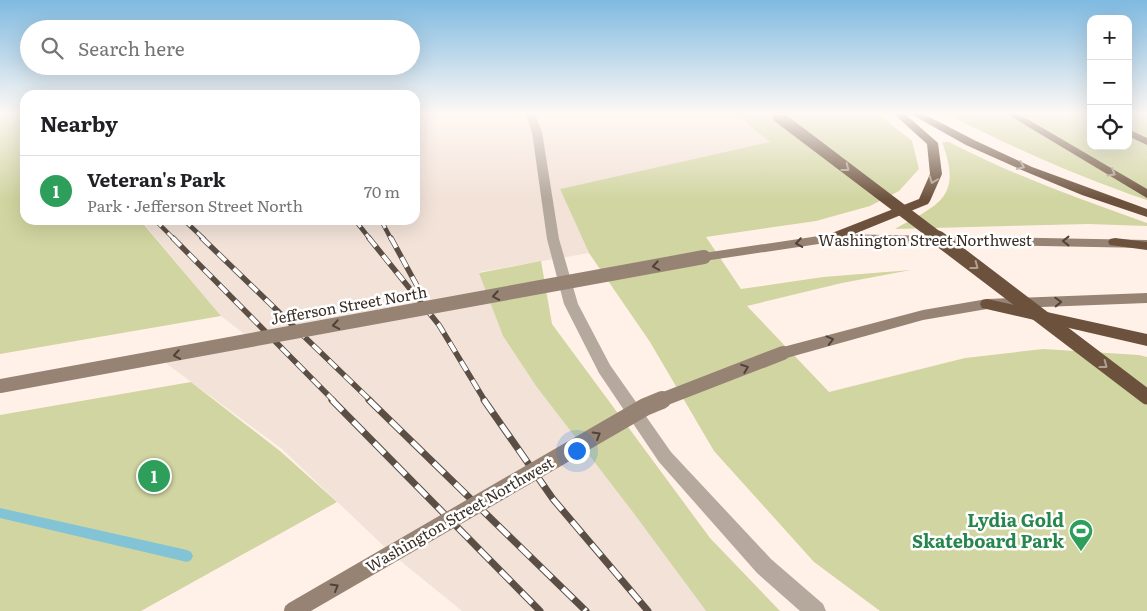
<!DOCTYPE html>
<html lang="en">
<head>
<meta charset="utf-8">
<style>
	body { margin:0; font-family:Literata,serif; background:#f6f6f6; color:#202124 }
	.controls { position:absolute; right:15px; top:15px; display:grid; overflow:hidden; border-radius:10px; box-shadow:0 5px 20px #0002 }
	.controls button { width:45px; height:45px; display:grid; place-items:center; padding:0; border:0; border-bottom:1px solid #e0e0e0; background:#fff; color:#202124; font:25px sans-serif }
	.you { position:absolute; left:576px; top:450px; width:18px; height:18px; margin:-12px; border:4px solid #fff; border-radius:50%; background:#1a73e8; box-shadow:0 0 0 8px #1a73e833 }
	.badge { display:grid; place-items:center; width:32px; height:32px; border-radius:50%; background:#1b5faf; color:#fff; font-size:16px; font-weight:700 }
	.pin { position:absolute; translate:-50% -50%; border:2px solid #fff; box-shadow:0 1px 5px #0006 }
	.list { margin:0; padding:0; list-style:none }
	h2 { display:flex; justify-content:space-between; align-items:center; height:65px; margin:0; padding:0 20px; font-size:21px }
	h2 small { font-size:16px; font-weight:400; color:#757577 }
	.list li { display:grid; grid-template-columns:32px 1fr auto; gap:15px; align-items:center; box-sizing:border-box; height:70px; padding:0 20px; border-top:1px solid #e0e0e0 }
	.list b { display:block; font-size:19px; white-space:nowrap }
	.list p { margin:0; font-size:16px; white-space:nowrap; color:#757577 }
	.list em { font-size:16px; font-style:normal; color:#757577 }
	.icon { flex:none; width:28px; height:28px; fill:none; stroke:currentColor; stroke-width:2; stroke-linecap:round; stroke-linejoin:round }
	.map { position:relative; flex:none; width:1147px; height:611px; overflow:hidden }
	.search { position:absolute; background:#fff; box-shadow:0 5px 20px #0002; left:20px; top:20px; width:400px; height:55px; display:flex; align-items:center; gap:12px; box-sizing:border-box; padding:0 18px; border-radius:28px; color:#757577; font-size:19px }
	.panel { position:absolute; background:#fff; box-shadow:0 5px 20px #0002; left:20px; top:90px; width:400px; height:135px; border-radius:15px }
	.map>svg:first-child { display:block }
	.built { fill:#f2e2d8 }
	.green { fill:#d1d5a1 }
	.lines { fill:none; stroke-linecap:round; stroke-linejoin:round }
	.stream { fill:#82c4d6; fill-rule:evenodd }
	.minor { fill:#b5a89d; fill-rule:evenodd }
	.secondary { fill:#968374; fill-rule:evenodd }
	.motorway { fill:#6c523d; fill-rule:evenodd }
	.rail-far2-casing { stroke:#5a4e45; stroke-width:4.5 }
	.rail-far1-casing { stroke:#5a4e45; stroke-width:5.5 }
	.rail-casing { stroke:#5a4e45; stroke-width:7 }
	.rail-far2 { stroke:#fff; stroke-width:3; stroke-dasharray:9; stroke-linecap:butt }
	.rail-far1 { stroke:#fff; stroke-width:4; stroke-dasharray:11; stroke-linecap:butt }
	.rail { stroke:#fff; stroke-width:5; stroke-dasharray:15; stroke-linecap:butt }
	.secondary-bridge-far1 { stroke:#968374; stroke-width:14 }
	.secondary-bridge { stroke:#968374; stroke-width:18 }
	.motorway-bridge-far1 { stroke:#6c523d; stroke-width:12 }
	.motorway-bridge { stroke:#6c523d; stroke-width:15 }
	.oneway { stroke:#aea094 }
	.oneway2 { stroke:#504238 }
	.labels { text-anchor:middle; stroke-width:5; stroke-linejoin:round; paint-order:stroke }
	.street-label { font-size:15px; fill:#392d24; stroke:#fff }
	.near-leisure-label { font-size:18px; font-weight:bold; fill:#27864d; stroke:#fff; text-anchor:end }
</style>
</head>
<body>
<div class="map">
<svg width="1147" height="611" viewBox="0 0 1147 611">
	<rect width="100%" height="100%" fill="#fff1e8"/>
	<path class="built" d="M 415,113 L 734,113 L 771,142 L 560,189 L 589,253 L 479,272 L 503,336 L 536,386 L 632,511 L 706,611 L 462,611 L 392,554 L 282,449 L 159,358 L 252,340 L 221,316 L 141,220 L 415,220 Z"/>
	<g class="green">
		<path d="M 0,113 L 25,113 L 25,220 L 140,220 L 221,316 L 0,354 Z"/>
		<path d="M 734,113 L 877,113 L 912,141 L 919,169 L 899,191 L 870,206 L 816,221 L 706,237 L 741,289 L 823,277 L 911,270 L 842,283 L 747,306 L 829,392 L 965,358 L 1043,349 L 1139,355 L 1147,357 L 1147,611 L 880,611 L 814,562 L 714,451 L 650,342 L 589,253 L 560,189 L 770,142 Z"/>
		<path d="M 945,113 L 1091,113 L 1091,146 L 1128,146 L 1128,113 L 1141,113 L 1147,116 L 1147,200 C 1076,176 1012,147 945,113 Z"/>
		<path d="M 942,142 L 949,142 C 1013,175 1079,199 1147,223 L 1147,226 L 1088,224 L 895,229 C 939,204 963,198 942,142 Z"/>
		<path d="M 541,261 L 552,324 L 710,538 L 780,611 L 706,611 L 632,511 L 536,386 L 503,336 L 479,273 Z"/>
		<path d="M 191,382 L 280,451 L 337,502 L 141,611 L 0,611 L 0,415 Z"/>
	</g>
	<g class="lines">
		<path class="stream" d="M 0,508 L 187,550 L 191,552 L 193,556 L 191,560 L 187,562 L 0,518 Z"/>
		<path class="minor" d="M 525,113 L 535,113 L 542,132 L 559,239 L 578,304 L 610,365 L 671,452 L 771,559 L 823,604 L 826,611 L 800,611 L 757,573 L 659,462 L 599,373 L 564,304 L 547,239 L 532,132 Z"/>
		<g class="secondary">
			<path d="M 832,234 L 1147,240 L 1147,248 L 832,242 L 704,261 L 698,257 L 704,253 Z"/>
			<path d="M 1147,293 L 1147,303 L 987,309 L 923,320 L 783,359 L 778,357 L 776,353 L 778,349 L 783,347 L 923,310 L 987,299 Z"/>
		</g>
		<g class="motorway">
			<path d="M 893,113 L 904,113 L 938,143 L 942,174 L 930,201 L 928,204 L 837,241 L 827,241 L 825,238 L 827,235 L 919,199 L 930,174 L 927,144 Z"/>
			<path d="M 909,113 L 922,113 L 974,140 L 1032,167 L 1147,209 L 1147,217 L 1082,195 L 1024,171 L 966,145 Z"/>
			<path d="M 1005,113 L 1017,113 L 1147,189 L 1147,198 Z"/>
			<path d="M 1128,129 L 1147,138 L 1147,145 L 1128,136 Z"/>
			<path d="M 1115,238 L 1147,242 L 1147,250 L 1110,245 L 1108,242 L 1110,239 Z"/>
			<path d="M 987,299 L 1147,334 L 1147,346 L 982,308 L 980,304 L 982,300 Z"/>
		</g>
		<defs>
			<g id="rail-far2">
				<path d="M 155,220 L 174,239"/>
				<path d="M 184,220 L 204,239"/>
				<path d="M 355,220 L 370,239"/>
				<path d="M 381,220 L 391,239"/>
			</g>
			<g id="rail-far1">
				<path d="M 173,238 L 334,401"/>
				<path d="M 202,238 L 371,401"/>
				<path d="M 369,238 L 439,325 L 485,401"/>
				<path d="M 391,238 L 422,295"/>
			</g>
			<g id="rail">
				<path d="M 332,400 L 540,611"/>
				<path d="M 369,400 L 586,611"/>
				<path d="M 484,400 L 553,499 L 648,611"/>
			</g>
		</defs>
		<use href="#rail-far2" class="rail-far2-casing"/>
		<use href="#rail-far1" class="rail-far1-casing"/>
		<use href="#rail" class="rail-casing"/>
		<use href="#rail-far2" class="rail-far2"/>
		<use href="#rail-far1" class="rail-far1"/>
		<use href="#rail" class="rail"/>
		<g class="secondary-bridge-far1">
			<path d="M 0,386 L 704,257"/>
			<path d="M 659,401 L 783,353"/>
		</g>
		<path class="secondary-bridge" d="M 293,611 L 645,407 L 662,400"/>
		<path class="motorway-bridge-far1" d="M 779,117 L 940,239"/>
		<path class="motorway-bridge" d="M 938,238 L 1147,397"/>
	</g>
	<defs><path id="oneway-chevron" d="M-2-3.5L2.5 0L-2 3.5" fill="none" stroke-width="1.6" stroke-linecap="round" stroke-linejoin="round" transform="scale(1.25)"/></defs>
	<g class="oneway">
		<use href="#oneway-chevron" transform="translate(1021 166) rotate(24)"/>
		<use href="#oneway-chevron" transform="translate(846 168) rotate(37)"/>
		<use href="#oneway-chevron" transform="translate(1112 173) rotate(31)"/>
		<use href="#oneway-chevron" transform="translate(933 180) rotate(111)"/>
		<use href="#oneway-chevron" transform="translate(975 266) rotate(37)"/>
		<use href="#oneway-chevron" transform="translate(1104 365) rotate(37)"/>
	</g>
	<g class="oneway2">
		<use href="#oneway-chevron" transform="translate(1066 241) rotate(-180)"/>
		<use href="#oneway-chevron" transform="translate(799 243) rotate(171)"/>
		<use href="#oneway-chevron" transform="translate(656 266) rotate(170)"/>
		<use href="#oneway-chevron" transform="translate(496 296) rotate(170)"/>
		<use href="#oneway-chevron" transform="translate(1058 302) rotate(-2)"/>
		<use href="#oneway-chevron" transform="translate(336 325) rotate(170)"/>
		<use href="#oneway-chevron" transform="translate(830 340) rotate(-15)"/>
		<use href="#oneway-chevron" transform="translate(177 355) rotate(170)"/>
		<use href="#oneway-chevron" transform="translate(745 368) rotate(-21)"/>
		<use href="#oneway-chevron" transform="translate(597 435) rotate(-30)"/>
		<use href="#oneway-chevron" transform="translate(335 587) rotate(-30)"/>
	</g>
	<linearGradient id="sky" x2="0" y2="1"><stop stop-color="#7fbae1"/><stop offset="0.57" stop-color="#fff9f5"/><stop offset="1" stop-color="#fff9f5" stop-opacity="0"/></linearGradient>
	<rect width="1147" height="199" fill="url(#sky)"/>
	<defs>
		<symbol id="stadium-pin" viewBox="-11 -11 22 30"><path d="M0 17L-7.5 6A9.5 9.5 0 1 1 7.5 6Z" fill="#2e9e5b" stroke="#fff"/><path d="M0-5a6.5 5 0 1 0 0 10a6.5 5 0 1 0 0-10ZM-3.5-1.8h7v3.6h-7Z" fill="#fff"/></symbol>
	</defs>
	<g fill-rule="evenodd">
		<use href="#stadium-pin" x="1067" y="517" width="28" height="38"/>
	</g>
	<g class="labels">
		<g class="street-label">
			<text x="925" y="246">Washington Street Northwest</text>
			<text transform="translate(349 306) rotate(-10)" y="5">Jefferson Street North</text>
			<text transform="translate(460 515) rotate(-30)" y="5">Washington Street Northwest</text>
		</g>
		<g class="near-leisure-label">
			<text x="1064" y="527">Lydia Gold<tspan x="1064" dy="21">Skateboard Park</tspan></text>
		</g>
	</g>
</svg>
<div class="controls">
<button>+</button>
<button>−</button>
<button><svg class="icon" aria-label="locate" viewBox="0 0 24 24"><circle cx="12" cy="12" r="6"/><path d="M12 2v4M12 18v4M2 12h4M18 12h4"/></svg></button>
</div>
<div class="you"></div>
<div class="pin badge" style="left:154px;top:476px;background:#2e9e5b">1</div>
<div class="search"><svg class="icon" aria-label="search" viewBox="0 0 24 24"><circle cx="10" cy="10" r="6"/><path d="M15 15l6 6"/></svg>Search here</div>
<section class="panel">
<h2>Nearby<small></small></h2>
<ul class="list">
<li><span class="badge" style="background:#2e9e5b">1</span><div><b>Veteran's Park</b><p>Park · Jefferson Street North</p></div><em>70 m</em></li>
</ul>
</section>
</div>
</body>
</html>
